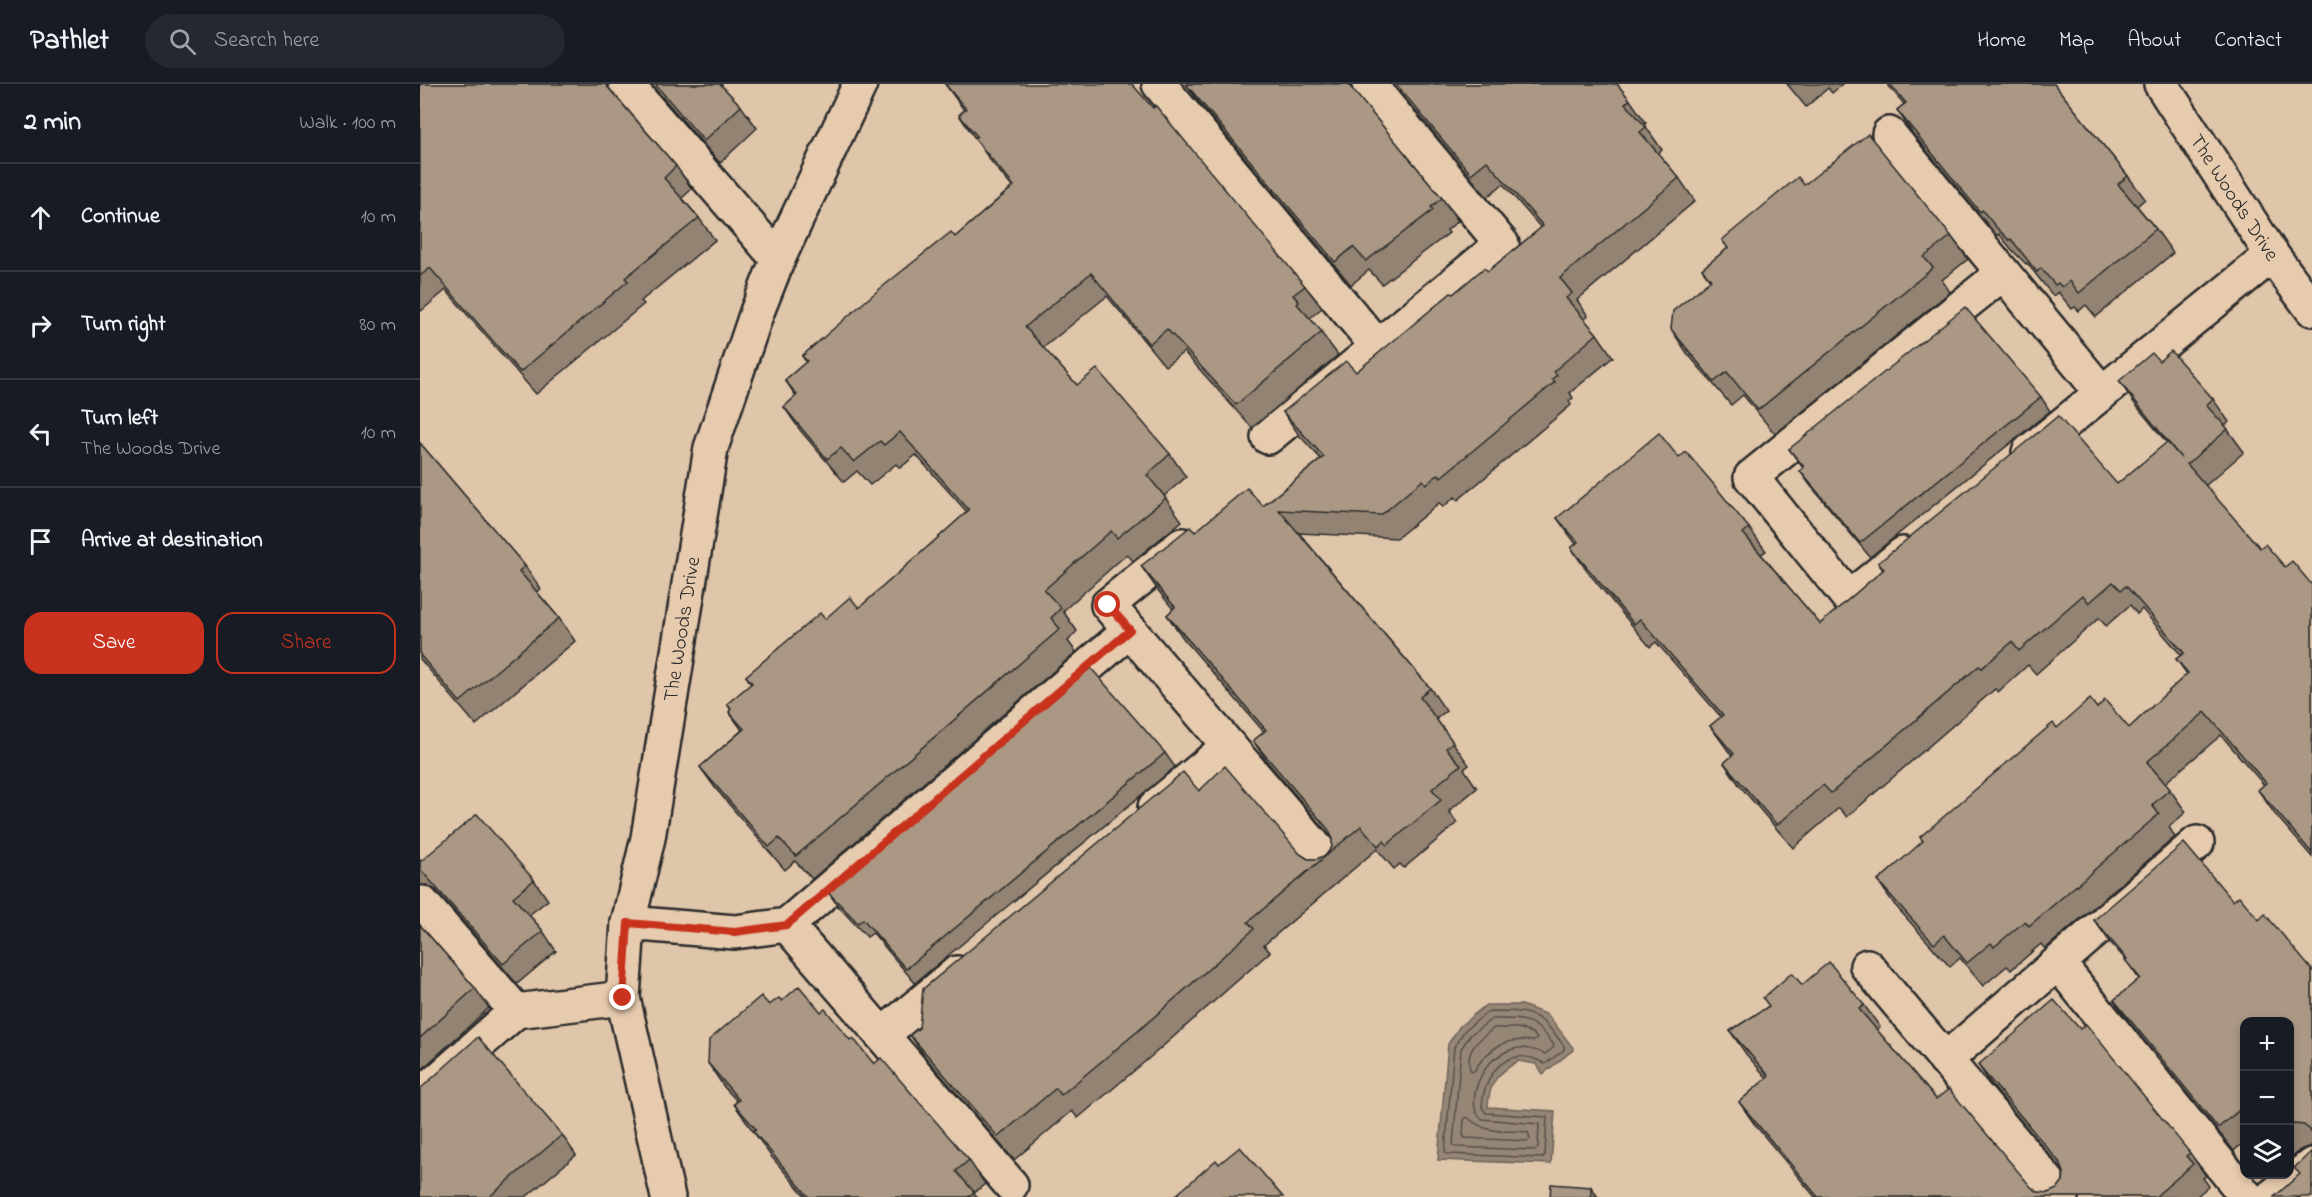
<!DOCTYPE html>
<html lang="en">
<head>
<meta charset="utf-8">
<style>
	body { margin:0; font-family:"Indie Flower",sans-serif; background:#242831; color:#f1f3f6 }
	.controls { position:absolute; right:18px; bottom:18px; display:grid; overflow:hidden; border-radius:12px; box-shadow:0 3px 9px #0003 }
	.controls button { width:54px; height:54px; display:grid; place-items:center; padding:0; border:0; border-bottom:2px solid #363941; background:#171b24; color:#f1f3f6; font:30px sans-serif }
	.stop { position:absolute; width:18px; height:18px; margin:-14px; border:4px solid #c8321e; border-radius:50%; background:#fff }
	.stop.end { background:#c8321e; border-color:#fff; box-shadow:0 2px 6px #0008 }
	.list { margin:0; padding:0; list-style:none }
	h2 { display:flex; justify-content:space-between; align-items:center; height:78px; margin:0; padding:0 24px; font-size:26px }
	h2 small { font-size:20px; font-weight:400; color:#9ea1a6 }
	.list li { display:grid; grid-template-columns:39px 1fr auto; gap:18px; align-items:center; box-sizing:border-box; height:108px; padding:0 24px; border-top:2px solid #363941 }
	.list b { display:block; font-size:22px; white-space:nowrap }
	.list p { margin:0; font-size:20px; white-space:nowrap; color:#9ea1a6 }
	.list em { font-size:20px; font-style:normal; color:#9ea1a6 }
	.actions { display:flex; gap:12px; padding:18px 24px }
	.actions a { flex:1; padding:14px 0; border:2px solid #c8321e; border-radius:18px; text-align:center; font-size:21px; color:#c8321e }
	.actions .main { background:#c8321e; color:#fff }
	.icon { flex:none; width:33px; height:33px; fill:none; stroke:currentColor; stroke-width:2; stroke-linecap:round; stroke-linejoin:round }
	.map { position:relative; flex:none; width:1892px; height:1113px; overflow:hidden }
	header { display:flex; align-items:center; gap:36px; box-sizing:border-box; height:84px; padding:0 30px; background:#171b24; border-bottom:2px solid #363941 }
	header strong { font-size:28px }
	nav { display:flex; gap:33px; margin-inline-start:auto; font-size:21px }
	.search { width:420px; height:54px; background:#242831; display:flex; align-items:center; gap:15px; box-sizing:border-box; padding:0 21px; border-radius:33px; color:#9ea1a6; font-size:22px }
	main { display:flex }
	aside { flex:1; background:#171b24 }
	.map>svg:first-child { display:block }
	.water { fill:#968676; stroke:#6b6258; stroke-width:1.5 }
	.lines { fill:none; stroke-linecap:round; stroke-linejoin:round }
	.shore { stroke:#564f49; stroke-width:1.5 }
	.minor-casing { stroke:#2b2b2b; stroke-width:38 }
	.minor { stroke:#e7cbae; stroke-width:33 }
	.wall { fill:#928372; stroke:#2b2b2b; stroke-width:1.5 }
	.shaded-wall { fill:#776a5c; stroke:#2b2b2b; stroke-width:1.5 }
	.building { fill:#aa9884; stroke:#2b2b2b; stroke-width:1.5 }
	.route { stroke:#c8321e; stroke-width:8 }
	.labels { text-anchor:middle; stroke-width:4.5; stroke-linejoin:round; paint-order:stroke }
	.street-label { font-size:21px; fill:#2b2b2b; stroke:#e7cbae }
</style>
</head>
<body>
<header>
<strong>Pathlet</strong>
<div class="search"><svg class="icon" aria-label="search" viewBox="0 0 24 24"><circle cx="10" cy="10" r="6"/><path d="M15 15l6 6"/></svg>Search here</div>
<nav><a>Home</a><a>Map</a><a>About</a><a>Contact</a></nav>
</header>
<main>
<aside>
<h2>2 min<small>Walk · 100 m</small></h2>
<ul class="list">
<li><svg class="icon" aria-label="ahead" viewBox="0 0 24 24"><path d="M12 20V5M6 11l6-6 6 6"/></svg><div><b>Continue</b></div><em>10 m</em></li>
<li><svg class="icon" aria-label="right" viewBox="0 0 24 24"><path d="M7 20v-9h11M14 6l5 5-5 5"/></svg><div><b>Turn right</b></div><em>80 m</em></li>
<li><svg class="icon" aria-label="left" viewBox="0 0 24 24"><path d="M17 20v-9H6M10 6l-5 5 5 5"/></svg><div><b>Turn left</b><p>The Woods Drive</p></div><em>10 m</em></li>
<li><svg class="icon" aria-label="arrive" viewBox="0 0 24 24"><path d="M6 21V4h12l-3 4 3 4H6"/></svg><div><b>Arrive at destination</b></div></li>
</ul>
<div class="actions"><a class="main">Save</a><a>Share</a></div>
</aside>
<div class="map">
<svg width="1892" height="1113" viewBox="0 0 1892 1113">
	<rect width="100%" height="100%" fill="#dfc5a9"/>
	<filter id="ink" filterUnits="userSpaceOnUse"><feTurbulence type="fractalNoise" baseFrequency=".0167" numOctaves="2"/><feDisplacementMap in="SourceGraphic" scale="12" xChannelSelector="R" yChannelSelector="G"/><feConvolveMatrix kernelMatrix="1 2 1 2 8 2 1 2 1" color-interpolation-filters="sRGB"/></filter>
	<g filter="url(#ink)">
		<path class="water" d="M 1066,921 L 1102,921 L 1128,931 L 1154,965 L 1123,990 L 1116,980 L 1098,977 C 1077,990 1069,998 1068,1023 L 1135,1027 L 1131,1080 L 1018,1076 L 1028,960 L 1040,942 Z"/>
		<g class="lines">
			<g class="shore">
				<path d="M 1069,927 C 1112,927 1118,927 1144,962 L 1144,966 L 1125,980 C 1090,959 1064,987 1062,1023 L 1066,1029 L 1127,1033 L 1125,1071 L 1123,1074 L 1027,1070 L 1025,1068 L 1034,963 L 1045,946 Z"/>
				<path d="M 1072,935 C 1105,935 1113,933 1134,961 L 1133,964 L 1125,970 C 1117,966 1102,962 1093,965 C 1086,967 1074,974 1069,980 C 1058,993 1046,1022 1062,1035 L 1119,1040 L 1118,1063 L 1116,1066 L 1036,1063 L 1033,1061 L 1041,965 L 1050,951 Z"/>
				<path d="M 1074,944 L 1098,944 L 1114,950 L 1117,955 L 1114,957 C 1086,953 1069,963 1054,987 L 1051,988 C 1043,968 1059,955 1074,944 Z"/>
				<path d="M 1047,1033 C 1068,1051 1082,1046 1108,1048 L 1110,1055 L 1107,1057 L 1045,1054 L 1043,1051 L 1044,1036 Z"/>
			</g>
			<defs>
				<g id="minor">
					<path d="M 206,0 L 358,175"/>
					<path d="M 739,0 L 958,263"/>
					<path d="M 1741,0 L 1852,171 L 1892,225"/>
					<path d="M 1469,50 L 1682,309"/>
					<path d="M 848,353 L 1082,160 L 949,0"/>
					<path d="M 1609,368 L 1852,171"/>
					<path d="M 762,461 L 688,521 L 910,780"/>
					<path d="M 1483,470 L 1429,514 L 1331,393 L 1583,189"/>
					<path d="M 735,723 L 809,662"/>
					<path d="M 0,821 L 2,819 L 96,927"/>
					<path d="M 208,839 L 315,848 L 367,841 L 710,546"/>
					<path d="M 367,841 L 591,1101"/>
					<path d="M 1638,879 L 1827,1113"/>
					<path d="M 1447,882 L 1641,1113"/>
					<path d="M 462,951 L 537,889"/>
					<path d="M 1525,976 L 1777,759"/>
					<path d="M 0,1012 L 96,927 L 203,914"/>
					<path d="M 248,1113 L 203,914 L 208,839 L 228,754 L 291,364 L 337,228 L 358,175 L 440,0"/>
					<path d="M 1851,1113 L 1892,1081"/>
				</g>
			</defs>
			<use href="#minor" class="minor-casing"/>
			<use href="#minor" class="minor"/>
		</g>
		<g class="wall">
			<path d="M 0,0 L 188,0 L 188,3 L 256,82 L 272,105 L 262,114 L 279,134 L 295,156 L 221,217 L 224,220 L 116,310 L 26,206 L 0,228 Z"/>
			<path d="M 231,0 L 302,0 L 301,1 L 321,22 L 337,44 L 300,79 Z"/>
			<path d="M 525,0 L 885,202 L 902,224 L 890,234 L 918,271 L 832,344 L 764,268 L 745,282 L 687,212 L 623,264 L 657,301 L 750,370 L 766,393 L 744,412 L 762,437 L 713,477 L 707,470 L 643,527 L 657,547 L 648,557 L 656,568 L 392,795 L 375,777 L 365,786 L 296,705 L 280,683 L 322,646 L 309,628 L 311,626 L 307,620 L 331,600 L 326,592 L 405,535 L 439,524 L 547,428 L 496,371 L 480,384 L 476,380 L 450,401 L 437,387 L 424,398 L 380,346 L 364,323 L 376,312 L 365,296 L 386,278 L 382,272 L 535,153 L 592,103 L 570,76 L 539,31 L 544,26 Z"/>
			<path d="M 766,0 L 930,3 L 1022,114 L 1038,137 L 1027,146 L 1029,149 L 962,200 L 949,186 L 931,201 L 781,21 Z"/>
			<path d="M 973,0 L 1197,0 L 1210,16 L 1226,39 L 1224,40 L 1242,66 L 1238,70 L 1259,94 L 1275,117 L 1157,216 L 1168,232 L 1164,236 L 1177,250 L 1193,273 L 1150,309 L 1153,314 L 1149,317 L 1151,321 L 1038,416 L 1035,413 L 1023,423 L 1019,419 L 977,454 L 879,449 L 1010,604 L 1026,627 L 1016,635 L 1049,681 L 1044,685 L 1057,704 L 1029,727 L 1037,739 L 984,784 L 980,780 L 974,785 L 957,765 L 844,861 L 850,868 L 734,970 L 658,1034 L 652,1027 L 594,1076 L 506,974 L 490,951 L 779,707 L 888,775 L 897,775 L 906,771 L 912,763 L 912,754 L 849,680 L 833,657 L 844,648 L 763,554 L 747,531 L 753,525 L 737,505 L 721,482 L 775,448 L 843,422 L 901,375 L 879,351 L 863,328 L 936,288 L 1033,210 L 1068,187 L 1121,144 L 1083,100 L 1067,113 Z"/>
			<path d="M 1367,0 L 1423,0 L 1412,9 L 1408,4 L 1386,23 Z"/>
			<path d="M 1467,0 L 1634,0 L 1708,92 L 1725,115 L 1717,122 L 1736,145 L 1753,169 L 1676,233 L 1666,221 L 1659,227 L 1655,223 L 1652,225 L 1638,208 L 1633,212 L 1607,179 L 1606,180 L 1593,167 L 1579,150 L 1577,152 L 1493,50 L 1477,26 L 1484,20 Z"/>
			<path d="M 1384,101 L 1531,152 L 1548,175 L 1522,196 L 1530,208 L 1355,350 L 1323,311 L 1311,321 L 1267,269 L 1251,245 L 1290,196 L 1282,185 L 1308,164 L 1302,156 Z"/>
			<path d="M 1739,277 L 1793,315 L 1809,338 L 1805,342 L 1824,368 L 1785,402 L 1840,464 L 1865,483 L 1892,501 L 1892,773 L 1854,729 L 1838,706 L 1844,701 L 1801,651 L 1745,699 L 1766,728 L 1749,743 L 1755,753 L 1625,865 L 1621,860 L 1591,886 L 1587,882 L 1563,902 L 1540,874 L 1530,883 L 1474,820 L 1458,797 L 1503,758 L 1500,753 L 1637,644 L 1677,624 L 1709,644 L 1767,590 L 1756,575 L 1761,571 L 1722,525 L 1717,530 L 1710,521 L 1686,542 L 1679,534 L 1616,590 L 1608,581 L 1578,608 L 1575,605 L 1427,733 L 1419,724 L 1373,764 L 1320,702 L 1304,679 L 1312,672 L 1290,642 L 1301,633 L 1236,558 L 1230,563 L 1167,487 L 1151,464 L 1156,460 L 1137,434 L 1259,374 L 1329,444 L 1346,467 L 1341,470 L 1400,540 L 1463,486 L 1458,479 L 1697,400 L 1747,359 L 1715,320 L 1699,297 Z"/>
			<path d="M 1621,313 L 1630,327 L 1450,473 L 1390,401 L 1380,387 L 1383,384 L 1369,365 Z"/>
			<path d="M 0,359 L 105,482 L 121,505 L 117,508 L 139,534 L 155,557 L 56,641 L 0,575 Z"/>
			<path d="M 745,669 L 755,683 L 495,899 L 453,849 L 447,853 L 418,822 L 408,808 Z"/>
			<path d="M 0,776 L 1,777 L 114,796 L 128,816 L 109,831 L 123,847 L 136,867 L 97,900 L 16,806 L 7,801 L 0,801 Z"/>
			<path d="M 1813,817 L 1839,836 L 1892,886 L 1892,1063 L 1890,1062 L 1880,1066 L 1869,1075 L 1869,938 L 1824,938 L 1824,1058 L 1814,1067 L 1710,939 L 1694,916 L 1719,895 L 1706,876 L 1690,858 L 1674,836 Z"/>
			<path d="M 0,841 L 55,904 L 69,924 L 0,987 Z"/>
			<path d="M 1382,901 L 1444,921 L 1460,943 L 1457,946 L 1516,1015 L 1611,1103 L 1618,1108 L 1628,1109 L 1637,1105 L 1643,1097 L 1643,1087 L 1573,1003 L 1558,981 L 1770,1069 L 1786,1092 L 1783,1094 L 1789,1102 L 1776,1113 L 1395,1113 L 1335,1041 L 1319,1018 L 1347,994 L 1326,970 L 1310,947 Z"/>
			<path d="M 362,917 L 401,928 L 454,980 L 549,1076 L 565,1100 L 554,1109 L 557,1113 L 386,1113 L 350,1071 L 314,1020 L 317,1017 L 304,1003 L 288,979 L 349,921 Z"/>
			<path d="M 142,1051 L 156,1071 L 106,1113 L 0,1113 Z"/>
		</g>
		<path class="shaded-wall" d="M 1171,1103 L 1178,1113 L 1171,1113 Z"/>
		<g class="building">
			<path d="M 0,0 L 185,0 L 256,82 L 244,94 L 279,134 L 205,194 L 208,197 L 100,288 L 10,184 L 0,192 Z"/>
			<path d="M 235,0 L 300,0 L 321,22 L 284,57 Z"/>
			<path d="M 525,0 L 712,0 L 733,24 L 736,22 L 885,202 L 873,211 L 879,218 L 877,220 L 902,248 L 816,321 L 747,245 L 729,260 L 671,189 L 605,243 L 657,301 L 677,285 L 750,370 L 727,391 L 746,414 L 697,454 L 691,447 L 624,506 L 641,524 L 631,534 L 640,545 L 376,772 L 359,754 L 349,763 L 280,683 L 324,645 L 309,628 L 311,625 L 307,620 L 332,599 L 326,592 L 400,529 L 405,535 L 430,513 L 439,524 L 549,426 L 480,348 L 464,361 L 460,357 L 434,378 L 421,364 L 407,375 L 364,323 L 377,311 L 365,296 L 387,277 L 382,272 L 456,208 L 531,148 L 535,153 L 594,102 L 554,54 L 557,52 L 539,31 L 546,25 Z"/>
			<path d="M 766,0 L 928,0 L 1022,114 L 1011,123 L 1013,126 L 946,177 L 933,163 L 915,178 Z"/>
			<path d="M 976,0 L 1197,0 L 1210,16 L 1205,19 L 1226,43 L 1220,48 L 1259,94 L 1140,194 L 1152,209 L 1146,214 L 1177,250 L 1134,287 L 1137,291 L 1132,295 L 1135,298 L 1050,369 L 1021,393 L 1019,390 L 1006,400 L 1003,396 L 961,431 L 859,426 L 1010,604 L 1000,613 L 1033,658 L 1026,664 L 1041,681 L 1012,705 L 1021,716 L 967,761 L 964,757 L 958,762 L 941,742 L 828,838 L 834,845 L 718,947 L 641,1011 L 636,1004 L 578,1053 L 490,951 L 499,944 L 503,905 L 763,688 L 779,707 L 805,682 L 880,770 L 888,775 L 897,775 L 906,771 L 912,763 L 912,753 L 908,745 L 833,657 L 846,646 L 747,531 L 755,523 L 721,482 L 770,443 L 775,448 L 827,404 L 843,422 L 904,373 L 863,328 L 926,277 L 936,288 L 1031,209 L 1033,210 L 1064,184 L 1068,187 L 1123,142 L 1067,77 L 1051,90 Z"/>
			<path d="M 1470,0 L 1634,0 L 1708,92 L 1698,100 L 1736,145 L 1659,209 L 1650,197 L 1642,203 L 1638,199 L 1635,201 L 1621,184 L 1617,188 L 1591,155 L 1589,156 L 1576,143 L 1562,126 L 1560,128 L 1477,26 L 1486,19 Z"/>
			<path d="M 1448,50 L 1531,152 L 1504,173 L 1513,184 L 1338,326 L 1307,288 L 1294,298 L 1251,245 L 1253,227 L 1291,196 L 1282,185 L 1308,164 L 1302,156 L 1378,93 L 1384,101 Z"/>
			<path d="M 1545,223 L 1621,313 L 1440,459 L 1380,387 L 1384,383 L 1369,365 Z"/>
			<path d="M 1751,267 L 1793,315 L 1786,321 L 1808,345 L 1767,380 L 1840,464 L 1845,460 L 1865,483 L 1872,477 L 1892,501 L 1892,769 L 1838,706 L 1846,699 L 1785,628 L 1727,678 L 1750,705 L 1732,721 L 1739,730 L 1609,842 L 1605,837 L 1574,863 L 1571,859 L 1547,879 L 1524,851 L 1514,860 L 1458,797 L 1503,757 L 1500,753 L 1633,639 L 1637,644 L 1670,615 L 1677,624 L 1685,616 L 1709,644 L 1768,589 L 1756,575 L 1764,569 L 1706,502 L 1701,506 L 1693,498 L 1669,519 L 1663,511 L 1599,567 L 1592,558 L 1562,584 L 1559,582 L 1411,709 L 1403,701 L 1357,741 L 1304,679 L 1314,670 L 1290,642 L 1303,631 L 1220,535 L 1214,540 L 1151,464 L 1158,458 L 1137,434 L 1239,349 L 1259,374 L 1266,368 L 1290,396 L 1329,444 L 1323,449 L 1400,540 L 1464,485 L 1458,479 L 1638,332 L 1697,400 L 1747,358 L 1761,374 L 1699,297 L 1732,269 L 1739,277 Z"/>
			<path d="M 0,359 L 105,482 L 99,487 L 139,534 L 40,618 L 0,571 Z"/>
			<path d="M 670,583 L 745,669 L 486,885 L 443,835 L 438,839 L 408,808 Z"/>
			<path d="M 57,730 L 114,796 L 93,813 L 123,847 L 83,880 L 0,785 L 0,776 L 1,777 Z"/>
			<path d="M 1764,759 L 1813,817 L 1819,812 L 1839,836 L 1845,830 L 1892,886 L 1892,1050 L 1890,1046 L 1884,1041 L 1874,1040 L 1869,1042 L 1869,938 L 1824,938 L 1824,1025 L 1823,1023 L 1798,1044 L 1694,916 L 1720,894 L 1705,876 L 1707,875 L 1674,836 Z"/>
			<path d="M 0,841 L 55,904 L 0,954 Z"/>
			<path d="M 1409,878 L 1444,921 L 1439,925 L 1516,1015 L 1529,1005 L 1611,1103 L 1618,1108 L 1628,1109 L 1637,1105 L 1643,1097 L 1644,1088 L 1640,1079 L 1558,981 L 1634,916 L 1660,945 L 1666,940 L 1770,1069 L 1766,1072 L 1773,1080 L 1735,1113 L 1398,1113 L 1319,1018 L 1349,992 L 1310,947 L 1349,922 L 1343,914 L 1372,889 L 1382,901 Z"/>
			<path d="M 379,902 L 401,928 L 405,925 L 430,956 L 433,954 L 454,980 L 461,974 L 549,1076 L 536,1087 L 554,1108 L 548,1113 L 389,1113 L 333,1047 L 336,1045 L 314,1020 L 319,1016 L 288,979 L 289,956 L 341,912 L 349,921 L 359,914 L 362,917 Z"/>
			<path d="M 58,953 L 142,1051 L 69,1113 L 0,1113 L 0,1005 Z"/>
			<path d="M 820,1063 L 863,1113 L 754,1113 L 796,1076 L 799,1080 Z"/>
			<path d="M 1892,1067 L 1892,1113 L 1854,1113 L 1880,1090 L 1874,1084 Z"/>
			<path d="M 1131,1100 L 1171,1103 L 1171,1113 L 1130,1113 Z"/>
		</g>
	</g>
	<g class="lines" filter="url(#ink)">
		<path class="route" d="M 203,914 L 208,839 L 315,848 L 367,841 L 710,546 L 688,521"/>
	</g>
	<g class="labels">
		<g class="street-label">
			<text transform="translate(1815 113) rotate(57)" y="7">The Woods Drive</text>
			<text transform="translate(261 545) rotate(-81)" y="7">The Woods Drive</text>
		</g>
	</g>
</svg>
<div class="controls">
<button>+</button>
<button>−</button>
<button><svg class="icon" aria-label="layers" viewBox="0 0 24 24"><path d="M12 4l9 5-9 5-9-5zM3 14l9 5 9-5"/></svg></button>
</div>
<div class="stop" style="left:688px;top:521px"></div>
<div class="stop end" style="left:203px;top:914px"></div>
</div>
</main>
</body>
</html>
